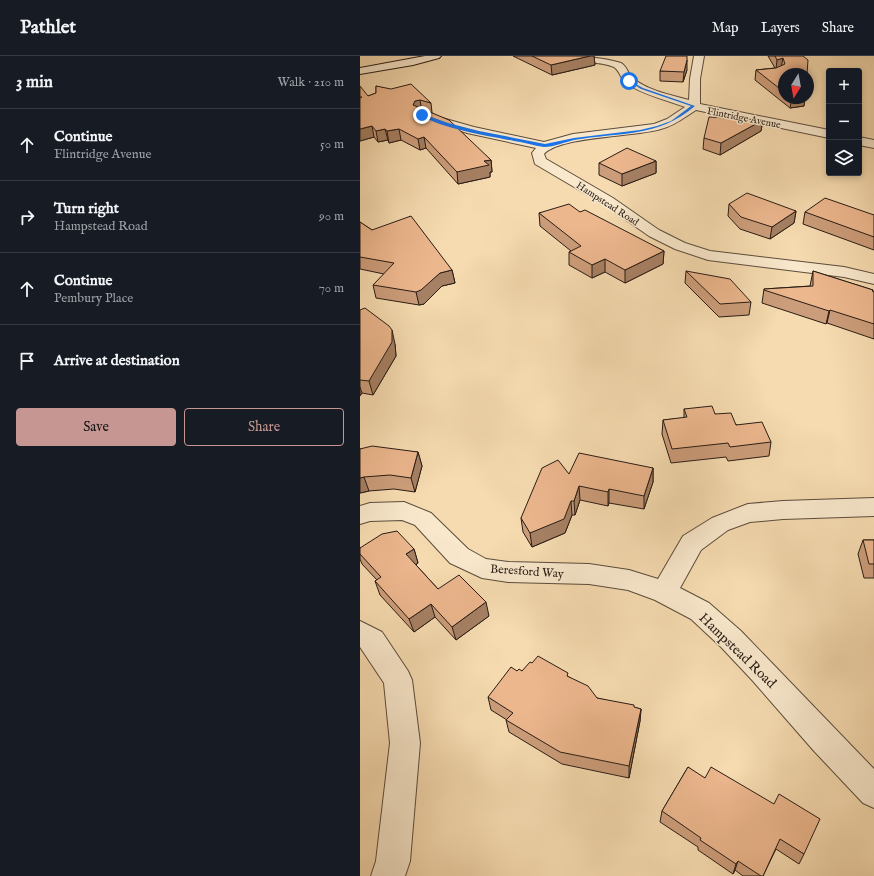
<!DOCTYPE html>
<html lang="en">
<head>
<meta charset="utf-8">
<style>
	body { margin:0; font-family:"IM FELL English",serif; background:#242831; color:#f1f3f6 }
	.controls { position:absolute; right:12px; top:12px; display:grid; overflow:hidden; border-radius:4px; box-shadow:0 2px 6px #0003 }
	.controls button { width:36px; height:36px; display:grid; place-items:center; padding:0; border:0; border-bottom:1px solid #363941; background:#171b24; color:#f1f3f6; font:20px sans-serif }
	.compass { position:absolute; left:418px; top:12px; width:36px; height:36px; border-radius:50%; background:#171b24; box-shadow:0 2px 6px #0003; rotate:191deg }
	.stop { position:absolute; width:12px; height:12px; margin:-9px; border:3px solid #1a73e8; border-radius:50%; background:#fff }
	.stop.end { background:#1a73e8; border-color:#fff; box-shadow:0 1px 4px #0008 }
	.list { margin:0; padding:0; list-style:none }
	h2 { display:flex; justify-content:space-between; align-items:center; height:52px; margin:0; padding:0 16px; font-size:17px }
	h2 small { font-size:13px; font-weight:400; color:#9ea1a6 }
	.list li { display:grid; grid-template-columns:26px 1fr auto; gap:12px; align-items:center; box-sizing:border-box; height:72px; padding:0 16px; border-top:1px solid #363941 }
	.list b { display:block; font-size:15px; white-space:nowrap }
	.list p { margin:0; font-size:13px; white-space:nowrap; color:#9ea1a6 }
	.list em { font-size:13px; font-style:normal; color:#9ea1a6 }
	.actions { display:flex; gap:8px; padding:12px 16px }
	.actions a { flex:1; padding:9px 0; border:1px solid #c59692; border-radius:4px; text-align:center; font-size:14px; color:#c59692 }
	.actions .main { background:#c59692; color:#111 }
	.icon { flex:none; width:22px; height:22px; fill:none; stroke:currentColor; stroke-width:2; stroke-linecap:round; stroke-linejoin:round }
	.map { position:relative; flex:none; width:514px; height:820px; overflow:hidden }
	header { display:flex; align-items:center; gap:24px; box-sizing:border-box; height:56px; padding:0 20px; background:#171b24; border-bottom:1px solid #363941 }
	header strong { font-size:19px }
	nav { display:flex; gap:22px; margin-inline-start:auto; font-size:14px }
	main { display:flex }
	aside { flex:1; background:#171b24 }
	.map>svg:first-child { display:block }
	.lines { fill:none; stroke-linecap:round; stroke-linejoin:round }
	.street-casing { stroke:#5c4c3c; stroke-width:2 }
	.secondary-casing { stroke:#281c15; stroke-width:2 }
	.street { fill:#f9e8cc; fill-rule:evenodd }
	.secondary { fill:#f9e8cc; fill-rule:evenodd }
	.wall { fill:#cc9d7a; stroke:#281c15 }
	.shaded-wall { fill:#a68063; stroke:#281c15 }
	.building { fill:#edb78e; stroke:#281c15 }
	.route { fill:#1a73e8 }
	.labels { text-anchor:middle; stroke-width:3; stroke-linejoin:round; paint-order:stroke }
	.far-street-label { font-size:10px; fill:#281c15; stroke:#f9e8cc }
	.street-label { font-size:12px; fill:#281c15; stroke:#f9e8cc }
	.near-street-label { font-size:14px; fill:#281c15; stroke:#f9e8cc }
</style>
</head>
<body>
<header>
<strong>Pathlet</strong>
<nav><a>Map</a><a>Layers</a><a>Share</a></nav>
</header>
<main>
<aside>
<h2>3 min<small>Walk · 210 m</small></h2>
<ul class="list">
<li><svg class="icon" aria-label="ahead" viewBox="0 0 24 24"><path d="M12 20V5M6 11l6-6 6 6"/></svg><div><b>Continue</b><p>Flintridge Avenue</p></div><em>50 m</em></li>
<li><svg class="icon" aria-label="right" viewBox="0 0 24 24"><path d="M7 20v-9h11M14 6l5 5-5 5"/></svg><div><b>Turn right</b><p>Hampstead Road</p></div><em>90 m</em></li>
<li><svg class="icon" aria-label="ahead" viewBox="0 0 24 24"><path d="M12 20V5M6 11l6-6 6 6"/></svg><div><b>Continue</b><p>Pembury Place</p></div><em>70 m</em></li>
<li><svg class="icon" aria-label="arrive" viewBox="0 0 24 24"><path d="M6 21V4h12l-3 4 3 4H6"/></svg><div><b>Arrive at destination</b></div></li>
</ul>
<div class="actions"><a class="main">Save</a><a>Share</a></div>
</aside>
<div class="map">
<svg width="514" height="820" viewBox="0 0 514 820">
	<rect width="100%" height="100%" fill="#f6dbb0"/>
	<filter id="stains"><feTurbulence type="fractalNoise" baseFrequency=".005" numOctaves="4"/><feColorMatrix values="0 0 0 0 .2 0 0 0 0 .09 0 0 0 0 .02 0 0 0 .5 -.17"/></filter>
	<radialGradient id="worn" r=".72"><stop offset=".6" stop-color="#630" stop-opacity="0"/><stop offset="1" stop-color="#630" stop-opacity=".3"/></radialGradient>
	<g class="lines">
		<defs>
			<g id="street">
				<path d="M 187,0 C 210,0 239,0 261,7 C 267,10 268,19 274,23 C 289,35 311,39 329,44 L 330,23 L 334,0 L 344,0 L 340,23 L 340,48 L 469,74 L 469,82 L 336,54 C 325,61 314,70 301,73 C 274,81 201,80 184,98 L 186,103 L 253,142 L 299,174 L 325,187 L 350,195 L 484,211 L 514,218 L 514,228 L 484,221 L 348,204 L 315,193 L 289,180 L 243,148 L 175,108 L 172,97 L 176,92 L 107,77 L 64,63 L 62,61 L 64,59 L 68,58 L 114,71 L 184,86 L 213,78 L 294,68 L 307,63 L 325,51 C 306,44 284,39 267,28 C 261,24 260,15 254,11 C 241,5 208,5 192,3 Z"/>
				<path d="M 499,81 L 514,84 L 514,92 L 499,89 Z"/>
				<path d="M 514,442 L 514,460 L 423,463 L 390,466 L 368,474 L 341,494 L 320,532 L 349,547 L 381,575 L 514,713 L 514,752 L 503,747 L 454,695 L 392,624 L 361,591 L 331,563 L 295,544 L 268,534 L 229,528 L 148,526 L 122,522 L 90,507 L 55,469 L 42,464 L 10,465 L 0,468 L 0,450 L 10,447 L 44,446 L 71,457 L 108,493 L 126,503 L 148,506 L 229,508 L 269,514 L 298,523 L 323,480 L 352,462 L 380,451 L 388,448 L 423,445 Z"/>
				<path d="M 0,565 L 22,576 L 48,615 L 52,624 L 60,687 L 50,805 L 45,820 L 11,820 L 16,805 L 30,687 L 24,627 L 0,591 Z"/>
			</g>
			<path id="secondary" d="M 65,0 L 81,0 L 79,2 L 53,9 L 0,18 L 0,12 Z"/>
		</defs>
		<use href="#street" class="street-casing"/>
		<use href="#secondary" class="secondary-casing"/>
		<use href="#street" class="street"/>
		<use href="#secondary" class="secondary"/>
	</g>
	<g class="wall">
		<path d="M 153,0 L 234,0 L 235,9 L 192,19 Z"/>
		<path d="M 408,0 L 443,0 L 424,18 L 424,42 L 445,42 L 444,50 L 430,52 L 395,24 L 396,14 L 415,12 Z"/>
		<path d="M 327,14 L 323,26 L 300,25 L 300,15 Z"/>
		<path d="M 16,30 L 71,47 L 72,57 L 131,104 L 132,116 L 130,116 L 130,121 L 98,128 L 66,92 L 60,94 L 41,84 L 29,87 L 28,84 L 18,86 L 14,81 L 0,85 L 8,40 L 16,37 Z"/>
		<path d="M 403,64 L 401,75 L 360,99 L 343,93 L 344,82 Z"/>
		<path d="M 296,105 L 296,117 L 262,130 L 239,119 L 239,107 Z"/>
		<path d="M 369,148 L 436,155 L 434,167 L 410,183 L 380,173 L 368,160 Z"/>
		<path d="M 220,156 L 304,195 L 303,208 L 265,227 L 245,216 L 232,222 L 209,209 L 209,196 L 211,195 L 180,170 L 179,157 Z"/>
		<path d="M 445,156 L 514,159 L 514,194 L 443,168 Z"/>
		<path d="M 0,166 L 12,174 L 92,214 L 95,227 L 82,230 L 64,248 L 59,249 L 16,242 L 13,229 L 24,218 L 0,213 Z"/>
		<path d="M 326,215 L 391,246 L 389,259 L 359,261 L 325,227 Z"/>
		<path d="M 453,215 L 513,234 L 513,235 L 514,236 L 514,283 L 467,267 L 466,268 L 402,247 L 404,233 L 450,230 Z"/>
		<path d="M 0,254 L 35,288 L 36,300 L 13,339 L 2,337 L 0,340 Z"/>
		<path d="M 324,353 L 355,358 L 411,386 L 409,400 L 368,405 L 366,401 L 311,407 L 302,378 L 303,364 L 324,362 Z"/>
		<path d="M 0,393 L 58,396 L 62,410 L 55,436 L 34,433 L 9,435 L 0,437 Z"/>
		<path d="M 293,412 L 293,426 L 284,453 L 249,447 L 248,450 L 220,444 L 215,459 L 212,459 L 205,477 L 172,491 L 163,476 L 161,462 L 209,418 Z"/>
		<path d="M 503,484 L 514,484 L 514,522 L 504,522 L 498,498 Z"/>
		<path d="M 0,492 L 54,493 L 58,507 L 56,509 L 78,533 L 129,560 L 96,584 L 75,561 L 54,576 L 20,539 L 15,525 L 17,524 L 2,508 L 0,503 Z"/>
		<path d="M 157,615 L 162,615 L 209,621 L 237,642 L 281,653 L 280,665 L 269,722 L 202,708 L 149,676 L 146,664 L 147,664 L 131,654 L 128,641 Z"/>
		<path d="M 328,711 L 444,798 L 439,808 L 416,793 L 403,820 L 383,820 L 375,814 L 373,818 L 338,794 L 338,791 L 300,766 L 302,755 Z"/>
	</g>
	<g class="shaded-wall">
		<path d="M 230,0 L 234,0 L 235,9 L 192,19 L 191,9 Z"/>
		<path d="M 423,2 L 421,12 L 416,13 L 417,4 Z"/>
		<path d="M 327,4 L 327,14 L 323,26 L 324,16 Z"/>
		<path d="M 432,42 L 445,42 L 444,50 L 430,52 Z"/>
		<path d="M 60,44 L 62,55 L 53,49 L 55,45 Z"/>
		<path d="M 403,64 L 401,75 L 360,99 L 361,87 Z"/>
		<path d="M 12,70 L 14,81 L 0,85 L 0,73 Z"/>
		<path d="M 25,73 L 28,84 L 18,86 L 16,75 Z"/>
		<path d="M 39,73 L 41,84 L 29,87 L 27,75 Z"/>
		<path d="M 64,81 L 66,92 L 60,94 L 58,83 Z"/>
		<path d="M 131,104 L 132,116 L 130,116 L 130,121 L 98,128 L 97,116 L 124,105 Z"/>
		<path d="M 296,105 L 296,117 L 262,130 L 262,118 Z"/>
		<path d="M 436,155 L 434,167 L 410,183 L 412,171 Z"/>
		<path d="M 304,195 L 303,208 L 265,227 L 265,214 Z"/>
		<path d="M 245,203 L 245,216 L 232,222 L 232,209 Z"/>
		<path d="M 92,214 L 95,227 L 82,230 L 64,248 L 59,249 L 56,236 L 80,217 Z"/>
		<path d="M 470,254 L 467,267 L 466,268 L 469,255 Z"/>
		<path d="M 32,274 L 35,288 L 36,300 L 13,339 L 9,325 Z"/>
		<path d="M 0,331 L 2,337 L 0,340 Z"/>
		<path d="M 58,396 L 62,410 L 55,436 L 51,422 Z"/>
		<path d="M 293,412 L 293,426 L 284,453 L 284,440 Z"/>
		<path d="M 4,421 L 9,435 L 0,437 L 0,422 Z"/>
		<path d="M 219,430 L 220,444 L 215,459 L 214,445 Z"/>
		<path d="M 249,433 L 249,447 L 248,450 L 248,436 Z"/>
		<path d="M 211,445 L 212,459 L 205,477 L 172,491 L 170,477 Z"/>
		<path d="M 54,493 L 58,507 L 51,512 L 46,498 Z"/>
		<path d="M 126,546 L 129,560 L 96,584 L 92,571 Z"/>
		<path d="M 71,548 L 75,561 L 54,576 L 49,563 Z"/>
		<path d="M 281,653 L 280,665 L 269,722 L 269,710 Z"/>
		<path d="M 378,805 L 375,814 L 373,818 L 376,808 Z"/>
	</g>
	<g class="building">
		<path d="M 172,0 L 230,0 L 191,9 Z"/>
		<path d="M 306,0 L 327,0 L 327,4 L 324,16 L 300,15 Z"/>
		<path d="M 415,0 L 443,0 L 448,4 L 447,18 L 424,18 L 424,36 L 396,14 L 416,12 L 425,8 L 423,2 L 417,4 Z"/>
		<path d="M 51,28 L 71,47 L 60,44 L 55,45 L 53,49 L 89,64 L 131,104 L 124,105 L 129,109 L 97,116 L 64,81 L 58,83 L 39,73 L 27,75 L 25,73 L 16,75 L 12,70 L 0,73 L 0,42 L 2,41 L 0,41 L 0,30 L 8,40 L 16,37 L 16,30 L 31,33 Z"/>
		<path d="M 349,61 L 403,64 L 361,87 L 344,82 Z"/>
		<path d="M 267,92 L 296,105 L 262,118 L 239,107 Z"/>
		<path d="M 387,137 L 436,155 L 412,171 L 381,161 L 369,148 Z"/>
		<path d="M 465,142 L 514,159 L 514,181 L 445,156 Z"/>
		<path d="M 209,148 L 220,156 L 225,154 L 304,195 L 265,214 L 245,203 L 232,209 L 209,196 L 221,190 L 179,157 Z"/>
		<path d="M 51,160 L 92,214 L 80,217 L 61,234 L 56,236 L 13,229 L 34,207 L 0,201 L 0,166 L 12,174 Z"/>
		<path d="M 326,215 L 370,223 L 391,246 L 360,248 Z"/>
		<path d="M 453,215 L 513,234 L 512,235 L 514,236 L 514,268 L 470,254 L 469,255 L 404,234 L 404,233 L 453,230 Z"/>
		<path d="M 5,252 L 29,270 L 32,274 L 32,286 L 9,325 L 0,324 L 0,254 Z"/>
		<path d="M 352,350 L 355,358 L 371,357 L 376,369 L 402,366 L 411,386 L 370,391 L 368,387 L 312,393 L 303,364 L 327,361 L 324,353 Z"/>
		<path d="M 12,390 L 58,396 L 51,422 L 30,419 L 4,421 L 0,422 L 0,393 Z"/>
		<path d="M 219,397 L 293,412 L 284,440 L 249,433 L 248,436 L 219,430 L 214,445 L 211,445 L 204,463 L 170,477 L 161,462 L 182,412 L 198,404 L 209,418 Z"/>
		<path d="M 37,475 L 54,493 L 46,498 L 78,533 L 99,519 L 126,546 L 92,571 L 71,548 L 49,563 L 15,525 L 21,521 L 0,498 L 0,492 L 22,478 Z"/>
		<path d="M 503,484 L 514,484 L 514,508 L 509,508 Z"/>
		<path d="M 178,600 L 208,617 L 207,620 L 228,630 L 237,642 L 274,649 L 274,651 L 281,653 L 269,710 L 200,696 L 146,664 L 153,657 L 128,641 L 151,611 L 157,615 L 159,613 L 162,615 L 170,606 L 172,607 Z"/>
		<path d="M 328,711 L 345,722 L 351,711 L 414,748 L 419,738 L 460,763 L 444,798 L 420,783 L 403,820 L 401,820 L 378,805 L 376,808 L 340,784 L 341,782 L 302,755 Z"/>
	</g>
	<path class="route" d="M 268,25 L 270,25 L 283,32 L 335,50 C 298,82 259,76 214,84 C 205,86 194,91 184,91 C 174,90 164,86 154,85 C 125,79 86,74 60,59 L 63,58 L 88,67 L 119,75 L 185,88 L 214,82 L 280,74 L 297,70 L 311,65 L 331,50 L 281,33 Z"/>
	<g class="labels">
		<g class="far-street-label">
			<text transform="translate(384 61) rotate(11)" y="4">Flintridge Avenue</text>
			<text transform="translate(248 147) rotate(33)" y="4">Hampstead Road</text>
		</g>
		<g class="street-label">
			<text transform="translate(167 515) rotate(4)" y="4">Beresford Way</text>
		</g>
		<g class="near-street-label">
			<text transform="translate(378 594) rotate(44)" y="5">Hampstead Road</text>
		</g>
	</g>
	<rect width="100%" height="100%" filter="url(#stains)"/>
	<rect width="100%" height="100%" fill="url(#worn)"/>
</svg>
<div class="controls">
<button>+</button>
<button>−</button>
<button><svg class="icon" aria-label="layers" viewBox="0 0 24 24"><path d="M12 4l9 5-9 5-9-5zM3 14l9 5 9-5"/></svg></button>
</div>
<svg class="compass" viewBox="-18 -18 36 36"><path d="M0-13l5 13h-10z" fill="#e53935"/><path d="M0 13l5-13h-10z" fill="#9ea1a6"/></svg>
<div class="stop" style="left:269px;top:25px"></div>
<div class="stop end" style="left:62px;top:59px"></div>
</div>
</main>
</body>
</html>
